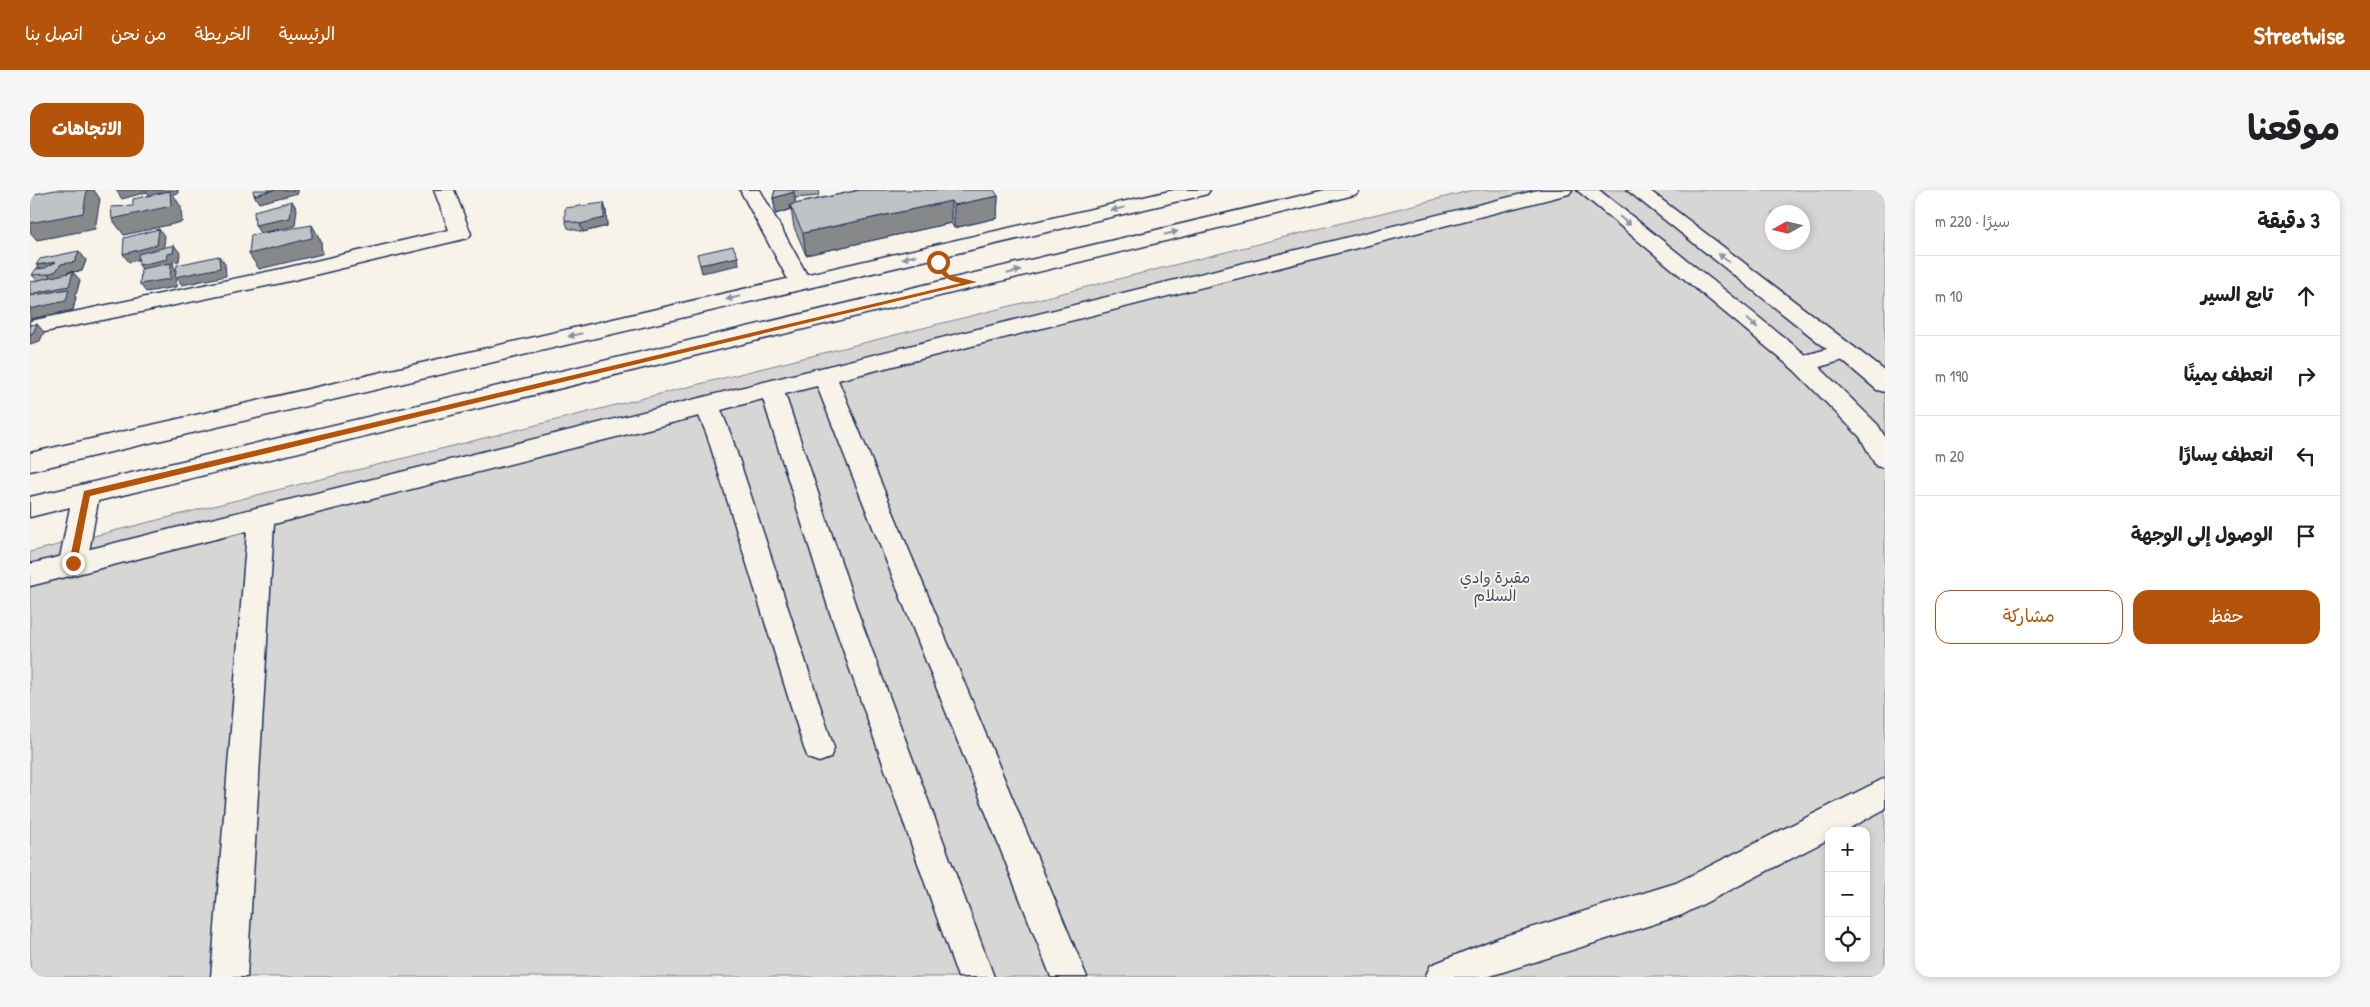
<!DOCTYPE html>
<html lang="ar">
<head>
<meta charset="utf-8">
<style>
	body { margin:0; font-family:"Patrick Hand","Playpen Sans Arabic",sans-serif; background:#f6f6f6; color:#202124; direction:rtl }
	.controls { position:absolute; right:15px; bottom:15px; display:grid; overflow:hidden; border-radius:10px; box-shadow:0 2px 8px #0003 }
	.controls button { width:45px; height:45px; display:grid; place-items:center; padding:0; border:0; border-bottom:1px solid #e0e0e0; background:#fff; color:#202124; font:25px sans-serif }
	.compass { position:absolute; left:1735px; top:15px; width:45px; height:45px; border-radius:50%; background:#fff; box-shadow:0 2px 8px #0003; rotate:262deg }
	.stop { position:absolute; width:15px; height:15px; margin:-11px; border:4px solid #b45309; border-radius:50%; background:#fff }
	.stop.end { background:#b45309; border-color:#fff; box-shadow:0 1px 5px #0008 }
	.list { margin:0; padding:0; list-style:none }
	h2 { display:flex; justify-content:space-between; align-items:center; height:65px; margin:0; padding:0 20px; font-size:21px }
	h2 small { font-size:16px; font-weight:400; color:#757577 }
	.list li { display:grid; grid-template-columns:32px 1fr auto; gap:15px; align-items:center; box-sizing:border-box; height:80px; padding:0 20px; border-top:1px solid #e0e0e0 }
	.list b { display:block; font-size:19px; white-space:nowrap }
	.list em { font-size:16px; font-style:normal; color:#757577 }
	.actions { display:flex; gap:10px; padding:15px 20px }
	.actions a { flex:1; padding:11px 0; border:1px solid #b45309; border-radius:15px; text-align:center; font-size:18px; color:#b45309 }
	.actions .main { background:#b45309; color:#fff }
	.icon { flex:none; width:28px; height:28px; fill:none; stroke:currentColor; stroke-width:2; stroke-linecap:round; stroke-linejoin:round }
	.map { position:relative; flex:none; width:1855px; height:787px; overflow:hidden; direction:ltr; border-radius:15px }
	header { display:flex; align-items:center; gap:30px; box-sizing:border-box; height:70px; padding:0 25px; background:#b45309; color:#fff }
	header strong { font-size:24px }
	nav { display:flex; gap:28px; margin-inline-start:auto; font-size:18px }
	.intro { display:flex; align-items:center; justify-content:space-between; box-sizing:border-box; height:120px; padding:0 30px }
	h1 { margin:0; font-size:35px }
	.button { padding:12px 22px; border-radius:15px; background:#b45309; color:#fff; font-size:18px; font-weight:700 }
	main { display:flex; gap:30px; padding:0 30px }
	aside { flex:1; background:#fff; border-radius:15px; box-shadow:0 2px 8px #0003 }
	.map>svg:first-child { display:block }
	.green { fill:#d7d6d4; stroke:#798299; fill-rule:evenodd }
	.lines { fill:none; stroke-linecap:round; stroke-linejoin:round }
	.minor-casing { stroke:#1b2f5e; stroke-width:3 }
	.major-casing { stroke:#1b2f5e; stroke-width:3 }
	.minor { fill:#f7f3e8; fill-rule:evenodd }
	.major { fill:#f7f3e8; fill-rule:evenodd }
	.wall { fill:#a5a8a9; stroke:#1b2f5e }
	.shaded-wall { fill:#86888a; stroke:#1b2f5e }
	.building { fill:#c0c3c5; stroke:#1b2f5e }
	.oneway { fill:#8991a3 }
	.route { fill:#b45309 }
	.labels { text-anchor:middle; stroke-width:4; stroke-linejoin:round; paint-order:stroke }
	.park-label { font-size:16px; fill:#415076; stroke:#f7f3e8 }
</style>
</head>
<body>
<header>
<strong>Streetwise</strong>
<nav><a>الرئيسية</a><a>الخريطة</a><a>من نحن</a><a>اتصل بنا</a></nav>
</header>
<div class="intro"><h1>موقعنا</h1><a class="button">الاتجاهات</a></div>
<main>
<aside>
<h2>3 دقيقة<small>سيرًا · 220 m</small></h2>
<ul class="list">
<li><svg class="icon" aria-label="ahead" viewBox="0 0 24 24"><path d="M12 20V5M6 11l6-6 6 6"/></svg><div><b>تابع السير</b></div><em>10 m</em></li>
<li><svg class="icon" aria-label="right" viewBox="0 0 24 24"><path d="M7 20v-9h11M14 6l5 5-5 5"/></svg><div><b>انعطف يمينًا</b></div><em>190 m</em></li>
<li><svg class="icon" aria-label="left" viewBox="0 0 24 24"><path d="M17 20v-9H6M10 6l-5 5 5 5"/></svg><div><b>انعطف يسارًا</b></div><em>20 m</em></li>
<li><svg class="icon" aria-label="arrive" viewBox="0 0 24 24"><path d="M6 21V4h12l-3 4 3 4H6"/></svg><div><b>الوصول إلى الوجهة</b></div></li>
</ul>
<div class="actions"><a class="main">حفظ</a><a>مشاركة</a></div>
</aside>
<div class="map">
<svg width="1855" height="787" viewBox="0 0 1855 787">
	<rect width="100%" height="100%" fill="#f7f3e8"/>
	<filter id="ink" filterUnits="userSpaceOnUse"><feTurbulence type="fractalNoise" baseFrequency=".02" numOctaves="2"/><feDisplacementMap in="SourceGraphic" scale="10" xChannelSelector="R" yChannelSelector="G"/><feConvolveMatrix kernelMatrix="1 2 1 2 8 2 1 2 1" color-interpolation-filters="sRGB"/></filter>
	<g filter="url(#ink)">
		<path class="green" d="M 1443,0 L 1855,0 L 1855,787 L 0,787 L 0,362 ZM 1742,22 L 1772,22 L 1772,52 L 1742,52 ZM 1799,641 L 1836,641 L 1836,768 L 1799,768 Z"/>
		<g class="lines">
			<defs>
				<g id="minor">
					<path d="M 404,0 L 424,0 L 441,44 L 438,48 L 251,93 L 0,145 L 0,131 L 251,79 L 419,40 Z"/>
					<path d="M 710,0 L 730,0 L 781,92 L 778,97 L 770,99 L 762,97 Z"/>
					<path d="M 1508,0 L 1542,0 L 1539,4 L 808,190 L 1057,787 L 1021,787 L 787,196 L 755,204 L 827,420 L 964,787 L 928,787 L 799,420 L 733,209 L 691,220 L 701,245 L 804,558 L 800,568 L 789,572 L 778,568 L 774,558 L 677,245 L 669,226 L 244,334 L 217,787 L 181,787 L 217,341 L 0,396 L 0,374 Z"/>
					<path d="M 1816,154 L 1824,157 L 1855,181 L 1855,202 L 1847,200 L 1808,167 L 1805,162 L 1808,157 Z"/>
					<path d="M 1772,166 L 1780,168 L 1848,235 L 1855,247 L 1855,278 L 1846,276 L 1830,247 L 1764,180 L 1760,174 L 1764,168 Z"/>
					<path d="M 1855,588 L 1855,619 L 1814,641 L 1799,641 L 1799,649 L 1652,725 L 1457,787 L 1395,787 L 1401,775 L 1468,748 L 1646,693 Z"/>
				</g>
				<g id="major">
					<path d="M 1144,0 L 1180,0 L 1177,4 L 1170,6 L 0,281 L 0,263 Z"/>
					<path d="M 1295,0 L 1330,0 L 1327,4 L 1320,6 L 68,311 L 57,373 L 53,381 L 43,384 L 33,381 L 29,373 L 40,317 L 0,327 L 0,307 Z"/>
					<path d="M 1547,0 L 1569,0 L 1776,165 L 1797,159 L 1597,0 L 1619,0 L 1824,157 L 1827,162 L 1824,167 L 1772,182 L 1764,180 Z"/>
				</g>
			</defs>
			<use href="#minor" class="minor-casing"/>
			<use href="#major" class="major-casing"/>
			<use href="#minor" class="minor"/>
			<use href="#major" class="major"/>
		</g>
		<g class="wall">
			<path d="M 745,0 L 790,0 L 788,6 L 765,8 L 765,14 L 824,1 L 824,0 L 968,6 L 967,28 L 924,38 L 921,33 L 776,65 L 764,37 L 761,19 L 746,24 L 743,8 Z"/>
			<path d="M 574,13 L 576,21 L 577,36 L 553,42 L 538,38 L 535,30 Z"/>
			<path d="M 56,70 L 52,81 L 38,82 L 37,83 L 50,90 L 46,104 L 44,105 L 46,107 L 43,120 L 7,90 L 2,85 L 9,78 L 6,75 Z"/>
		</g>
		<g class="shaded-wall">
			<path d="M 57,0 L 64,0 L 70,9 L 65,39 L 7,50 L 0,42 L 0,33 Z"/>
			<path d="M 86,0 L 148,0 L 148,3 L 143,4 L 151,17 L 152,32 L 94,45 L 82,29 L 122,9 L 117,2 L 92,9 Z"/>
			<path d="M 243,0 L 268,0 L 268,3 L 229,13 L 224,5 Z"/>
			<path d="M 764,2 L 766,18 L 760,15 L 761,19 L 746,24 L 743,8 Z"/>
			<path d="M 968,6 L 967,28 L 924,38 L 924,15 Z"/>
			<path d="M 262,11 L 267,19 L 265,36 L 230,43 L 225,35 Z"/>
			<path d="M 921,11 L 921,33 L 776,65 L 773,43 Z"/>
			<path d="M 574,13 L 576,21 L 577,36 L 553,42 L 550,34 Z"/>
			<path d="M 282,35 L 291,51 L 292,64 L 229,79 L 219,64 Z"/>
			<path d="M 129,39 L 135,47 L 133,63 L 99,72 L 93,64 Z"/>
			<path d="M 144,55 L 150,63 L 149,71 L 143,72 L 144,77 L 147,82 L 189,66 L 195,74 L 196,86 L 152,95 L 147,88 L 146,97 L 116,102 L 110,94 L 115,83 L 109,75 Z"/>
			<path d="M 49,61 L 56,70 L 52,81 L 38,82 L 33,89 L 25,92 L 18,84 L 14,83 L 6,75 L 26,72 L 31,74 Z"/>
			<path d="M 708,67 L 709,75 L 672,83 L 670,75 Z"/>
			<path d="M 43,82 L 50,90 L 46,104 L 44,105 L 46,107 L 43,120 L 0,129 L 0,104 Z"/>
			<path d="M 7,134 L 14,142 L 10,151 L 0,154 L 0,144 Z"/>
		</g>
		<g class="building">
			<path d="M 25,0 L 57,0 L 53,23 L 0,33 L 0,5 Z"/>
			<path d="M 223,0 L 243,0 L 224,5 Z"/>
			<path d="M 745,0 L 763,0 L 764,2 L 743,8 Z"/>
			<path d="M 830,0 L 964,0 L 968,6 L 924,15 L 921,11 L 773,43 L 760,15 Z"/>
			<path d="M 140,1 L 141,16 L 82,29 L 81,17 L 103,16 L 103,9 Z"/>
			<path d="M 262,11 L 260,28 L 225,35 L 224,21 Z"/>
			<path d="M 574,13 L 574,28 L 550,34 L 535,30 L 535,18 Z"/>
			<path d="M 282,35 L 282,48 L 219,64 L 221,45 Z"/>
			<path d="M 129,39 L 127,55 L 93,64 L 94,48 Z"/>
			<path d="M 144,55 L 143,63 L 137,64 L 138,69 L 109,75 L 108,64 Z"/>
			<path d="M 703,56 L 708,67 L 670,75 L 667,64 Z"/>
			<path d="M 49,61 L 45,72 L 31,74 L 26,81 L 18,84 L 2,85 L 6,79 L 15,78 L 26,72 L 6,75 L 10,69 Z"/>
			<path d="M 189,66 L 190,78 L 145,87 L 147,75 Z"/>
			<path d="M 141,73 L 140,89 L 110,94 L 111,79 Z"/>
			<path d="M 43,82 L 39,96 L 0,104 L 0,92 Z"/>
			<path d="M 39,99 L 36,111 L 0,119 L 0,106 Z"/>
			<path d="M 7,134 L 3,143 L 0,144 L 0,135 Z"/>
		</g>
		<defs><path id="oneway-solid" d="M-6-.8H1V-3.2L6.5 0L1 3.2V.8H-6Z" transform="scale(1.25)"/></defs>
		<g class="oneway">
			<use href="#oneway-solid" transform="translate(1088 19) rotate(167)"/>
			<use href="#oneway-solid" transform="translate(1595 31) rotate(39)"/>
			<use href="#oneway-solid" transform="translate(1141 43) rotate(-14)"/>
			<use href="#oneway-solid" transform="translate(879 67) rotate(167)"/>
			<use href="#oneway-solid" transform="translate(1694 68) rotate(-142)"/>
			<use href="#oneway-solid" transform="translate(984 82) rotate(-14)"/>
			<use href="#oneway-solid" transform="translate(703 108) rotate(167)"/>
			<use href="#oneway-solid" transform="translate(1722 133) rotate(40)"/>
			<use href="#oneway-solid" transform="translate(545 145) rotate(167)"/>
		</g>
	</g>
	<path class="route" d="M 908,70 L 919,85 L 947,92 L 60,306 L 47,373 L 43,377 L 39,373 L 54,301 L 931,93 C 918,91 909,85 905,72 Z"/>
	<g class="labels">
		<g class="park-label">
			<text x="1465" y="393">مقبرة وادي<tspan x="1465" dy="18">السلام</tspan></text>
		</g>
	</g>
</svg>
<div class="controls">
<button>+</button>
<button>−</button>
<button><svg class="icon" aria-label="locate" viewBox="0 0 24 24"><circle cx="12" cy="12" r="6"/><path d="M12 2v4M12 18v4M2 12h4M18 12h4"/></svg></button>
</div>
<svg class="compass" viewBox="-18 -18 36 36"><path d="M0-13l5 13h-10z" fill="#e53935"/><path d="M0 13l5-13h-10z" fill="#757577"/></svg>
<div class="stop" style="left:908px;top:72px"></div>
<div class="stop end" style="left:43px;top:373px"></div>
</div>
</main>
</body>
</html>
